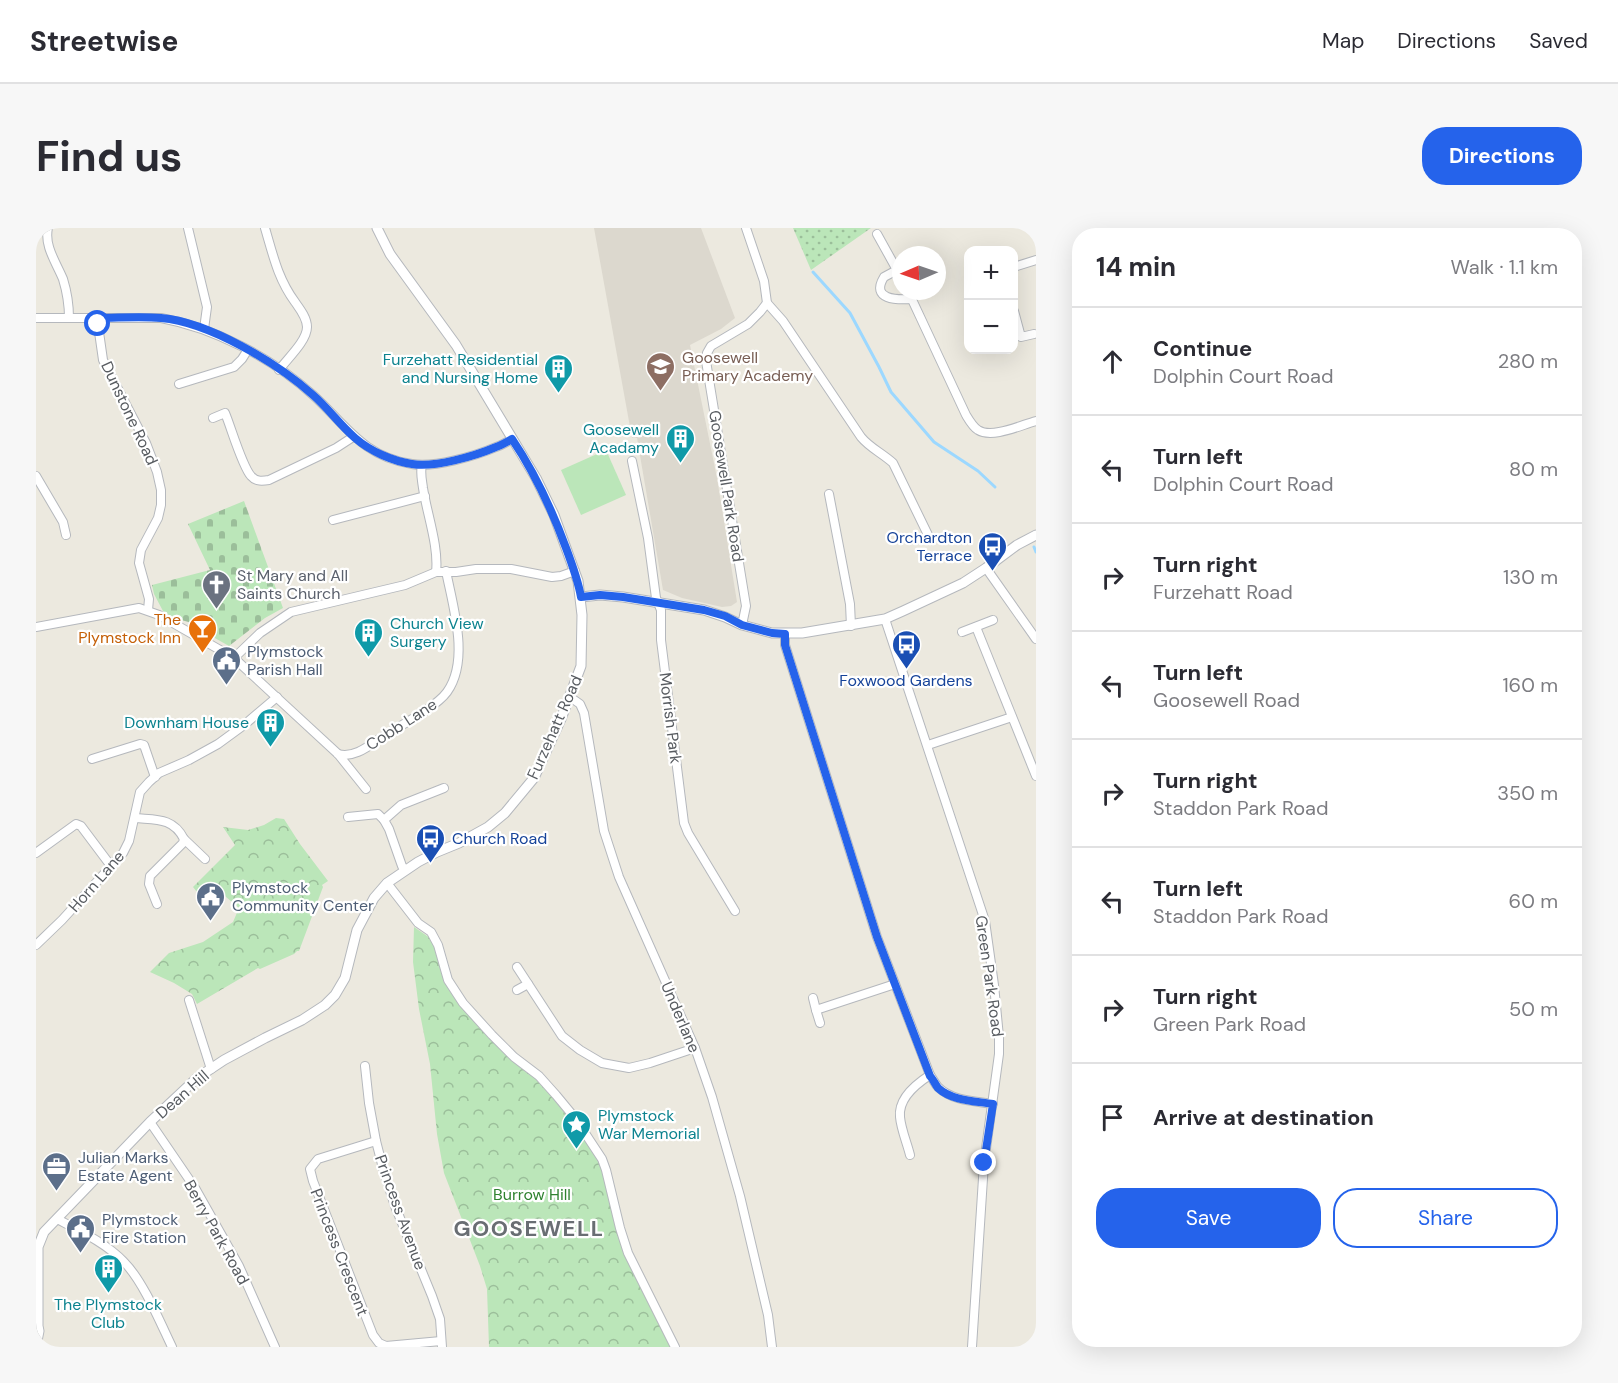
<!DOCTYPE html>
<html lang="en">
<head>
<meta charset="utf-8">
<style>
	body { margin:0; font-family:"DM Sans",sans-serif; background:#f7f7f7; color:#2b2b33 }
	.controls { position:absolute; right:18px; top:18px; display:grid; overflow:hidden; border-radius:12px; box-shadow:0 6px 24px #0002 }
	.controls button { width:54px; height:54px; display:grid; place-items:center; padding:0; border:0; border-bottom:2px solid #e1e1e2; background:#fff; color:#2b2b33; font:30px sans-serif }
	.compass { position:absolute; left:856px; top:18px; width:54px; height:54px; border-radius:50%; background:#fff; box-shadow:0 6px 24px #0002; rotate:268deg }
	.stop { position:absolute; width:18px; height:18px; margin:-14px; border:4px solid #2563eb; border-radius:50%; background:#fff }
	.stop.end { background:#2563eb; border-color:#fff; box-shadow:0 2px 6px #0008 }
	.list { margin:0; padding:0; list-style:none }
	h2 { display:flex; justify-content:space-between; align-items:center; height:78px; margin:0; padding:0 24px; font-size:26px }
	h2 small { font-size:20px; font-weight:400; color:#7c7c81 }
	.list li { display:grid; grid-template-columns:39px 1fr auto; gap:18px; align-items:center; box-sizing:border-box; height:108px; padding:0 24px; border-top:2px solid #e1e1e2 }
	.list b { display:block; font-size:22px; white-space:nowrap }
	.list p { margin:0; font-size:20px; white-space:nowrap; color:#7c7c81 }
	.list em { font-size:20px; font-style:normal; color:#7c7c81 }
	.actions { display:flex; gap:12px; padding:18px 24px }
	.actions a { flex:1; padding:14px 0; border:2px solid #2563eb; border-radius:24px; text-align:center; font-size:21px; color:#2563eb }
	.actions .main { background:#2563eb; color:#fff }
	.icon { flex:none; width:33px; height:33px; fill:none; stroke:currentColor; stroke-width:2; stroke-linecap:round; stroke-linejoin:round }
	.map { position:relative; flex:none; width:1000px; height:1119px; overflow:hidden; border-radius:24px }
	header { display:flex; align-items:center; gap:36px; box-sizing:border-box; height:84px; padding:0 30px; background:#fff; border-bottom:2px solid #e1e1e2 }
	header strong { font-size:28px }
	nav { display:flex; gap:33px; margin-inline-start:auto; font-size:21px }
	.intro { display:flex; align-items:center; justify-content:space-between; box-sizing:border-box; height:144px; padding:0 36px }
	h1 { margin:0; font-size:42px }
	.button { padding:15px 27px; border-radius:24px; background:#2563eb; color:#fff; font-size:21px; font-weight:700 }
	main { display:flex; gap:36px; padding:0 36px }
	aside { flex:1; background:#fff; border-radius:24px; box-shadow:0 6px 24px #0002 }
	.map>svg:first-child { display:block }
	.education { fill:#dcd8ce }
	.grass { fill:url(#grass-dots) }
	.forest { fill:url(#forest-crowns) }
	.cemetery { fill:url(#cemetery-stones) }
	.pitch { fill:#bbe6b9 }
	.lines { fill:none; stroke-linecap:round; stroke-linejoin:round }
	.stream { stroke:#9cd8ff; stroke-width:3 }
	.minor-casing { stroke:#b5b8bd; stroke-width:10 }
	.tertiary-casing { stroke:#b5b8bd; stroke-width:11 }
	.minor { stroke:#fff; stroke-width:8 }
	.tertiary { stroke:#fff; stroke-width:9 }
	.route { stroke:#2563eb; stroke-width:8 }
	.labels { text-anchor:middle; stroke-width:4.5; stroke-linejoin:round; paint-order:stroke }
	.education-label { font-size:16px; fill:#785e54; stroke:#fff; text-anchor:start }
	.culture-label { font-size:16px; fill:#0d838f; stroke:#fff; text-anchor:end }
	.street-label { font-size:16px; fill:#585c61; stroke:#fff }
	.transit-label { font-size:16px; fill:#164399; stroke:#fff; text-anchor:end }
	.worship-label { font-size:16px; fill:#5b616d; stroke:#fff; text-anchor:start }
	.food-label { font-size:16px; fill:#c56008; stroke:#fff; text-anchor:end }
	.service-label { font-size:16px; fill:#4e5e75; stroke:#fff; text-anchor:start }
	.park-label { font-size:16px; fill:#2f822f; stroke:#fff }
	.district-label { font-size:22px; font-weight:bold; letter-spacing:1.5px; fill:#696e73; stroke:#fff }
</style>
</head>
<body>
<header>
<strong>Streetwise</strong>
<nav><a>Map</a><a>Directions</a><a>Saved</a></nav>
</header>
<div class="intro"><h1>Find us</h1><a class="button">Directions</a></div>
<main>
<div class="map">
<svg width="1000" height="1119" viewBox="0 0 1000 1119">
	<defs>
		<pattern id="grass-dots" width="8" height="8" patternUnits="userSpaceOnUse" patternTransform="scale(1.5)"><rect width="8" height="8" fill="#bbe6b9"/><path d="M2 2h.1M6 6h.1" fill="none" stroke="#9bbe9a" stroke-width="1.8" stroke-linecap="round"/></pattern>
		<pattern id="forest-crowns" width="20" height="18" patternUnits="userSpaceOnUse" patternTransform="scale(1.5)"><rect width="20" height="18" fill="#bbe6b9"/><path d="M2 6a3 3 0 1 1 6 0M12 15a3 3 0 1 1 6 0" fill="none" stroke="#9bbe9a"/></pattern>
		<pattern id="cemetery-stones" width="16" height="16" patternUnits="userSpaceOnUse" patternTransform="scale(1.5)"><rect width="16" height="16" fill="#bbe6b9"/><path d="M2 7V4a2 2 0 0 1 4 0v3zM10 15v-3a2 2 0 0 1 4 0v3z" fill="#9bbe9a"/></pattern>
	</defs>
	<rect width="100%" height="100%" fill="#ece9df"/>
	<path class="education" d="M 558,0 L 665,0 L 699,90 L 685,101 L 654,117 L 681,250 L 701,374 L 695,378 L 686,379 L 646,370 L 627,362 L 601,210 L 596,210 Z"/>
	<path class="grass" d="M 757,0 L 835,0 L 775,42 Z"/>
	<g class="forest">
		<path d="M 240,590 L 248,591 L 264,616 L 292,653 L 286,657 L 287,659 L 263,723 L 261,723 L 258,726 L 224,741 L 222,740 L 161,776 L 156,766 L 138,755 L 114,744 L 133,725 L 167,714 L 197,694 L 203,680 L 183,663 L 169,674 L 157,659 L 199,617 L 187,599 L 212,602 L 228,597 Z"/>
		<path d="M 378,699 L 394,710 L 400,720 L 408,754 L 452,808 L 480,836 L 498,849 L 522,876 L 563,932 L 567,941 L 576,982 L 635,1119 L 453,1119 L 451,1061 L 444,1038 L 408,945 L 401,906 L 394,836 L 383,781 L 377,734 Z"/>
	</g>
	<path class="cemetery" d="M 208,273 L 247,380 L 229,390 L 193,418 L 177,409 L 160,396 L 134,389 L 127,383 L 118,366 L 116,357 L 174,342 L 152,296 Z"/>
	<path class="pitch" d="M 570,222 L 590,267 L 545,287 L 525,242 Z"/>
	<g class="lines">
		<g class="stream">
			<path d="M 777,44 L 814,85 L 843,139 L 855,164 L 898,214 L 942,243 L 959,259"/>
			<path d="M 998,319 L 1000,324"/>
		</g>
		<defs>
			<g id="minor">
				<path d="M 12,0 C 8,18 20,34 27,51 C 31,64 33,77 33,90"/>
				<path d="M 152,0 L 171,79 L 168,101"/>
				<path d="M 229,0 C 237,27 242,51 259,74 C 264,81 271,90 271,99 C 271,113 251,131 243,142"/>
				<path d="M 710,0 L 728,53 L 731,75 L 747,93 L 825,209 C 834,220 846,225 857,235 L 894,311"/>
				<path d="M 841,6 L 861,42"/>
				<path d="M 978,39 L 1000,32"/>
				<path d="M 865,50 L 861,42 L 848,49 C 834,72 861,72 876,71"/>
				<path d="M 872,63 L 930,187 C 933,192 937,199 942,202 C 956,211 985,197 1000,193"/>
				<path d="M 978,83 L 985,109 L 998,106"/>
				<path d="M 0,90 L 125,90 C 179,100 236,130 277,167 C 310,197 327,229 376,236 C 398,240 439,228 460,219 C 466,217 471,214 476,211"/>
				<path d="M 61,90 L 67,132 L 110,215 L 121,244 L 125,262 L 125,277 L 122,290 L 105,322 L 103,335 L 113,371 L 112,382"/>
				<path d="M 143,156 L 198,139 L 206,131 L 211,123"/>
				<path d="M 177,190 L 189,185 C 195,199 206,238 215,248 C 220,254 227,253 233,252 L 300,220 L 317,209"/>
				<path d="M 596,233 L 612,310 L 620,370 L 625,382 L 625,412 L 648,595 L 652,605 L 699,683"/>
				<path d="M 386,237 C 384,245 386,252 387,260 C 391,286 403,319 400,344"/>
				<path d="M 0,248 L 27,294 L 30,307"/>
				<path d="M 793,266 L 814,376 L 815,398"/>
				<path d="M 297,292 L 389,268"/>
				<path d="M 950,340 L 1000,411"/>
				<path d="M 849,391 L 949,693 L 958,757 L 963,809 L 963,826 L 948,935 L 936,1119"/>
				<path d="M 706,397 L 710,378 L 670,133 L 671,125 L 675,118 L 712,96 L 724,84 L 731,75"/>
				<path d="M 0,399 L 103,380 L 123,387 L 198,430 L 302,526 L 330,561"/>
				<path d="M 940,399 L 1000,548"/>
				<path d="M 926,404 L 957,392"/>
				<path d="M 749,406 L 749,417 L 841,709 L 894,847 C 897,851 899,856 902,859 C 916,873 939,873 957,876"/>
				<path d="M 198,430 L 224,405 L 255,384 L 369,357 L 400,344 L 420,344 L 440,341 L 475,341 L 516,349 L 525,348 L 539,343"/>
				<path d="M 534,469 L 544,476 L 548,485 L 568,603 L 583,649 L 659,820 L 676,869 L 704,968 L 732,1087 L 736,1119"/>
				<path d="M 892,517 L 976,489"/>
				<path d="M 302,526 C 320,531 336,515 351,506 C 367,496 400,479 411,464 C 434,432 417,379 410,343"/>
				<path d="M 56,531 L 104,516 L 108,517 L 119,549"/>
				<path d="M 312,589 L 342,586 L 348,592"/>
				<path d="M 99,590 C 119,592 137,589 148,611 L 147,615 L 114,648 L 113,656 L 121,676"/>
				<path d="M 148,611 L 169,631"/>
				<path d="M 0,625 L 40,596 L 45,598 L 75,638"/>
				<path d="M 369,642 L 366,638 L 353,601 L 348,592 L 365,577 L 408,560"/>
				<path d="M 351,655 L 382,695 L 395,704 L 402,717 L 412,752 L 427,775 L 456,807 L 478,829 L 503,848 L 520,867 L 539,890 L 566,931 L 570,942 L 584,1000 L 592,1025 L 639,1119"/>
				<path d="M 0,717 L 26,692 L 87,625 L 93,613 L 104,564 L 113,554 L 123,545 L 153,532 L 182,516 L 208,497 L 241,469"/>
				<path d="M 481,739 L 526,808 L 544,822 L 566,835 L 593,840 L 614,835 L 659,820"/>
				<path d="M 481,762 L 492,756"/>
				<path d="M 777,770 L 780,782 L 859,756"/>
				<path d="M 153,772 L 175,841"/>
				<path d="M 780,782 L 784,795"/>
				<path d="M 329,838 L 333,875 L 340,913 L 348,944 L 359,978 L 396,1068 L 404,1091 L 406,1119"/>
				<path d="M 114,894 L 159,960 L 203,1038 L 239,1119"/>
				<path d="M 340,913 L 282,931 L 274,941 L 277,953 L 337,1107 L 343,1115 L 350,1118 L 405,1113"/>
				<path d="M 874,927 C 871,915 865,901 864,889 C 862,870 880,856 894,847"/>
				<path d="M 21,991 C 44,1003 70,1015 88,1034 C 107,1053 124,1094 136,1119"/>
			</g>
			<g id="tertiary">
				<path d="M 545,369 L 564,367 L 587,369 L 668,382 L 689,389 L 706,397 L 736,405 L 766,405 L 849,391 L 867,383 L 927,355 L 950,340 L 981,317 L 1000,307"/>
				<path d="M 0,1118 L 3,1103 L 2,1098 L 2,1019 L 8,1004 L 114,894 L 161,850 L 188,832 L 229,810 L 266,792 L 289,777 L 299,767 L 309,750 L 321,702 L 338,670 L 351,655 L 382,634 L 401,624 L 423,615 L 452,599 L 469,585 L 498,550 L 525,491 L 545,438 L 546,387 L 542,353 L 518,287 L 500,250 L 420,117 L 354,26 L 341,0"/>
			</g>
		</defs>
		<use href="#minor" class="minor-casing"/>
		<use href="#tertiary" class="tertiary-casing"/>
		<use href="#minor" class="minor"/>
		<use href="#tertiary" class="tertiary"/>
	</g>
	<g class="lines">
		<path class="route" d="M 62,96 L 61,90 C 82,90 104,88 125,90 C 173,94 241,135 277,167 C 292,180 304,197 319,210 C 334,223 356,233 376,236 C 398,240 439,228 460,219 C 466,217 471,214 476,211 C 499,245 516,282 530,320 C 536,336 542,352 545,369 L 564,367 L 587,369 L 668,382 L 689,388 L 706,397 L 736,405 L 749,406 L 749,417 L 841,709 L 894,848 C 897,851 899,856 902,860 C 916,873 939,873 957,876 L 948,935"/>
	</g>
	<defs>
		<symbol id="school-pin" viewBox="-11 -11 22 30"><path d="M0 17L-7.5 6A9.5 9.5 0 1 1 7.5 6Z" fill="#8d6e63" stroke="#fff"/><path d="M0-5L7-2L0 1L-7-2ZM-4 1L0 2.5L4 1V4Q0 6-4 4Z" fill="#fff"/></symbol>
		<symbol id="building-pin" viewBox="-11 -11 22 30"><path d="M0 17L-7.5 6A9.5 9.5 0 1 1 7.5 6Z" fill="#0f9aa8" stroke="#fff"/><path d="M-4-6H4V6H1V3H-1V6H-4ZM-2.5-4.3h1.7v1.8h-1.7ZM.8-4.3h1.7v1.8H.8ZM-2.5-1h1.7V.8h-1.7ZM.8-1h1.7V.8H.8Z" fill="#fff"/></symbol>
		<symbol id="bus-pin" viewBox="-11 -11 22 30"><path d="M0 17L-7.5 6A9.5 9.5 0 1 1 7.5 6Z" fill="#1a4fb4" stroke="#fff"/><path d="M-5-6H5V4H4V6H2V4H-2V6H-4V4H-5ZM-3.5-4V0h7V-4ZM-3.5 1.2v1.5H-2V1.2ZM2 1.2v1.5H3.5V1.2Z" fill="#fff"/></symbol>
		<symbol id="church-pin" viewBox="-11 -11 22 30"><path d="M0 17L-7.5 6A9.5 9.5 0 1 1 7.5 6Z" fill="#6b7280" stroke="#fff"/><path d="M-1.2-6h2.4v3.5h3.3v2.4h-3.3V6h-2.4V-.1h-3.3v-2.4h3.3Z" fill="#fff"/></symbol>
		<symbol id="bar-pin" viewBox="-11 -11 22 30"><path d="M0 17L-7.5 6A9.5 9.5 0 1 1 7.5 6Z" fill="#e8710a" stroke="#fff"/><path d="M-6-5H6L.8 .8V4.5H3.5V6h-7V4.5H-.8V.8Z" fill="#fff"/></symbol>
		<symbol id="civic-pin" viewBox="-11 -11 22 30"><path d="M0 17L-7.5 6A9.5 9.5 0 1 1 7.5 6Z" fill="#5c6f8a" stroke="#fff"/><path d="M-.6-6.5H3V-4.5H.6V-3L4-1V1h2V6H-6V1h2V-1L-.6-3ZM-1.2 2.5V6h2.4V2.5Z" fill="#fff"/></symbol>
		<symbol id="sight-pin" viewBox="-11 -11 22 30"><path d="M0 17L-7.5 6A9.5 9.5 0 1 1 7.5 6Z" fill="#0f9aa8" stroke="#fff"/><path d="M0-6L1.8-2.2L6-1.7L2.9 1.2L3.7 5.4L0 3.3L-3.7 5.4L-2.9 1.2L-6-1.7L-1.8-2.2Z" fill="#fff"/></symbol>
		<symbol id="office-pin" viewBox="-11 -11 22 30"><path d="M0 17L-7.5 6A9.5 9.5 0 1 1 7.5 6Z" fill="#5c6f8a" stroke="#fff"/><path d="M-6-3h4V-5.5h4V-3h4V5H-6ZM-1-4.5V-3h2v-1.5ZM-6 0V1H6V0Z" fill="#fff"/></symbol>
	</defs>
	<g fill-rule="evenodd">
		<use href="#school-pin" x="608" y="122" width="33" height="45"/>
		<use href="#building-pin" x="506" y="124" width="33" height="45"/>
		<use href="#building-pin" x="628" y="194" width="33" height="45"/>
		<use href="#bus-pin" x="940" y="302" width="33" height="45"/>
		<use href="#church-pin" x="164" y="340" width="33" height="45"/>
		<use href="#bar-pin" x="150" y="384" width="33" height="45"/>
		<use href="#building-pin" x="316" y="388" width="33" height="45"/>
		<use href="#bus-pin" x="854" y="400" width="33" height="45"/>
		<use href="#civic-pin" x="174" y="416" width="33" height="45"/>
		<use href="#building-pin" x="218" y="478" width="33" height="45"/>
		<use href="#bus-pin" x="378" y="594" width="33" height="45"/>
		<use href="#civic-pin" x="158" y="652" width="33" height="45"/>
		<use href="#sight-pin" x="524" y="880" width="33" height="45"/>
		<use href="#office-pin" x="4" y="922" width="33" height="45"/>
		<use href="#civic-pin" x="28" y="984" width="33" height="45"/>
		<use href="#building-pin" x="56" y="1024" width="33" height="45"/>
	</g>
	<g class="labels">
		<g class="education-label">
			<text x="646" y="135">Goosewell<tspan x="646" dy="18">Primary Academy</tspan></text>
		</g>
		<g class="culture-label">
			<text x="502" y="137">Furzehatt Residential<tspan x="502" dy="18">and Nursing Home</tspan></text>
			<text x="623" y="207">Goosewell<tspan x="623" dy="18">Acadamy</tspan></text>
			<text x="354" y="401" text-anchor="start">Church View<tspan x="354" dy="18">Surgery</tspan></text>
			<text x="213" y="500">Downham House</text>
			<text x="562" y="893" text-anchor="start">Plymstock<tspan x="562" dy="18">War Memorial</tspan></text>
			<text x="72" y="1082" text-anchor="middle">The Plymstock<tspan x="72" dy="18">Club</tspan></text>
		</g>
		<g class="street-label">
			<text transform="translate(94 185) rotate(65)" y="6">Dunstone Road</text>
			<text transform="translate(691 258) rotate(81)" y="6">Goosewell Park Road</text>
			<text transform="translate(635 490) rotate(83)" y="6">Morrish Park</text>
			<text transform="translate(365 496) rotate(-33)" y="6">Cobb Lane</text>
			<text transform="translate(518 499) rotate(-66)" y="6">Furzehatt Road</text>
			<text transform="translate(60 653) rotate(-49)" y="6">Horn Lane</text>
			<text transform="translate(954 748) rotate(82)" y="6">Green Park Road</text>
			<text transform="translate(645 789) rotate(67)" y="6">Underlane</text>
			<text transform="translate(146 866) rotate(-41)" y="6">Dean Hill</text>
			<text transform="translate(365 984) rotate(70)" y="6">Princess Avenue</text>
			<text transform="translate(181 1004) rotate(61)" y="6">Berry Park Road</text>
			<text transform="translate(304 1024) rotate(69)" y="6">Princess Crescent</text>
		</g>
		<g class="transit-label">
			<text x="936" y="315">Orchardton<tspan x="936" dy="18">Terrace</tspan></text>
			<text x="870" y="458" text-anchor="middle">Foxwood Gardens</text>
			<text x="416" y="616" text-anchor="start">Church Road</text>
		</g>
		<g class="worship-label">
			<text x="201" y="353">St Mary and All<tspan x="201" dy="18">Saints Church</tspan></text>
		</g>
		<g class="food-label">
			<text x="145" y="397">The<tspan x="145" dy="18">Plymstock Inn</tspan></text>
		</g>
		<g class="service-label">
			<text x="211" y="429">Plymstock<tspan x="211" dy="18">Parish Hall</tspan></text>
			<text x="196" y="665">Plymstock<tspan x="196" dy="18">Community Center</tspan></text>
			<text x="42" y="935">Julian Marks<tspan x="42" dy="18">Estate Agent</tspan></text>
			<text x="66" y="997">Plymstock<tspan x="66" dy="18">Fire Station</tspan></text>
		</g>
		<g class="park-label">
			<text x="496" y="972">Burrow Hill</text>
		</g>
		<g class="district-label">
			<text x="493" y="1008">GOOSEWELL</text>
		</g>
	</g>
</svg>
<div class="controls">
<button>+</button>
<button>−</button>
</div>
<svg class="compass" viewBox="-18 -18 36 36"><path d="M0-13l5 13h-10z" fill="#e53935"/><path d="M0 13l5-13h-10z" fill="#7c7c81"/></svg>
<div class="stop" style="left:62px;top:96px"></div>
<div class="stop end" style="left:948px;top:935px"></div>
</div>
<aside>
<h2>14 min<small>Walk · 1.1 km</small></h2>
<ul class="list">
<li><svg class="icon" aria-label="ahead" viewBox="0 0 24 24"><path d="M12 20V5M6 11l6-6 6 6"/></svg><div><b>Continue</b><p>Dolphin Court Road</p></div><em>280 m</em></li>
<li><svg class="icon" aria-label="left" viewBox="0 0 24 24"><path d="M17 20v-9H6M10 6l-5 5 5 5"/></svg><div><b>Turn left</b><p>Dolphin Court Road</p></div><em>80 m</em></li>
<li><svg class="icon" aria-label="right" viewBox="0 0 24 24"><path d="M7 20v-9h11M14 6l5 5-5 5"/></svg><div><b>Turn right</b><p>Furzehatt Road</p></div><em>130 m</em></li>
<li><svg class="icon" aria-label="left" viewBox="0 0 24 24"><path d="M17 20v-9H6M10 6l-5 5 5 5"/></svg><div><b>Turn left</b><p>Goosewell Road</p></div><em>160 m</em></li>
<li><svg class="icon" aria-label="right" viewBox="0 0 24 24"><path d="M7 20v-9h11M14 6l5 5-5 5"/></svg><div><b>Turn right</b><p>Staddon Park Road</p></div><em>350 m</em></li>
<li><svg class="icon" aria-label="left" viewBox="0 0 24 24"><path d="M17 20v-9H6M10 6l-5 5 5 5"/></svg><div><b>Turn left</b><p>Staddon Park Road</p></div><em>60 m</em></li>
<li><svg class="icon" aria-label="right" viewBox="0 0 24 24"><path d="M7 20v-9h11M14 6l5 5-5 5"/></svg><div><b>Turn right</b><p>Green Park Road</p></div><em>50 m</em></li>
<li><svg class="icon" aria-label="arrive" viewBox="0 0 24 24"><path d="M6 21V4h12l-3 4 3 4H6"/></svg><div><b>Arrive at destination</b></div></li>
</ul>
<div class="actions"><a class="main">Save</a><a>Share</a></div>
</aside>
</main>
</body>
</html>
